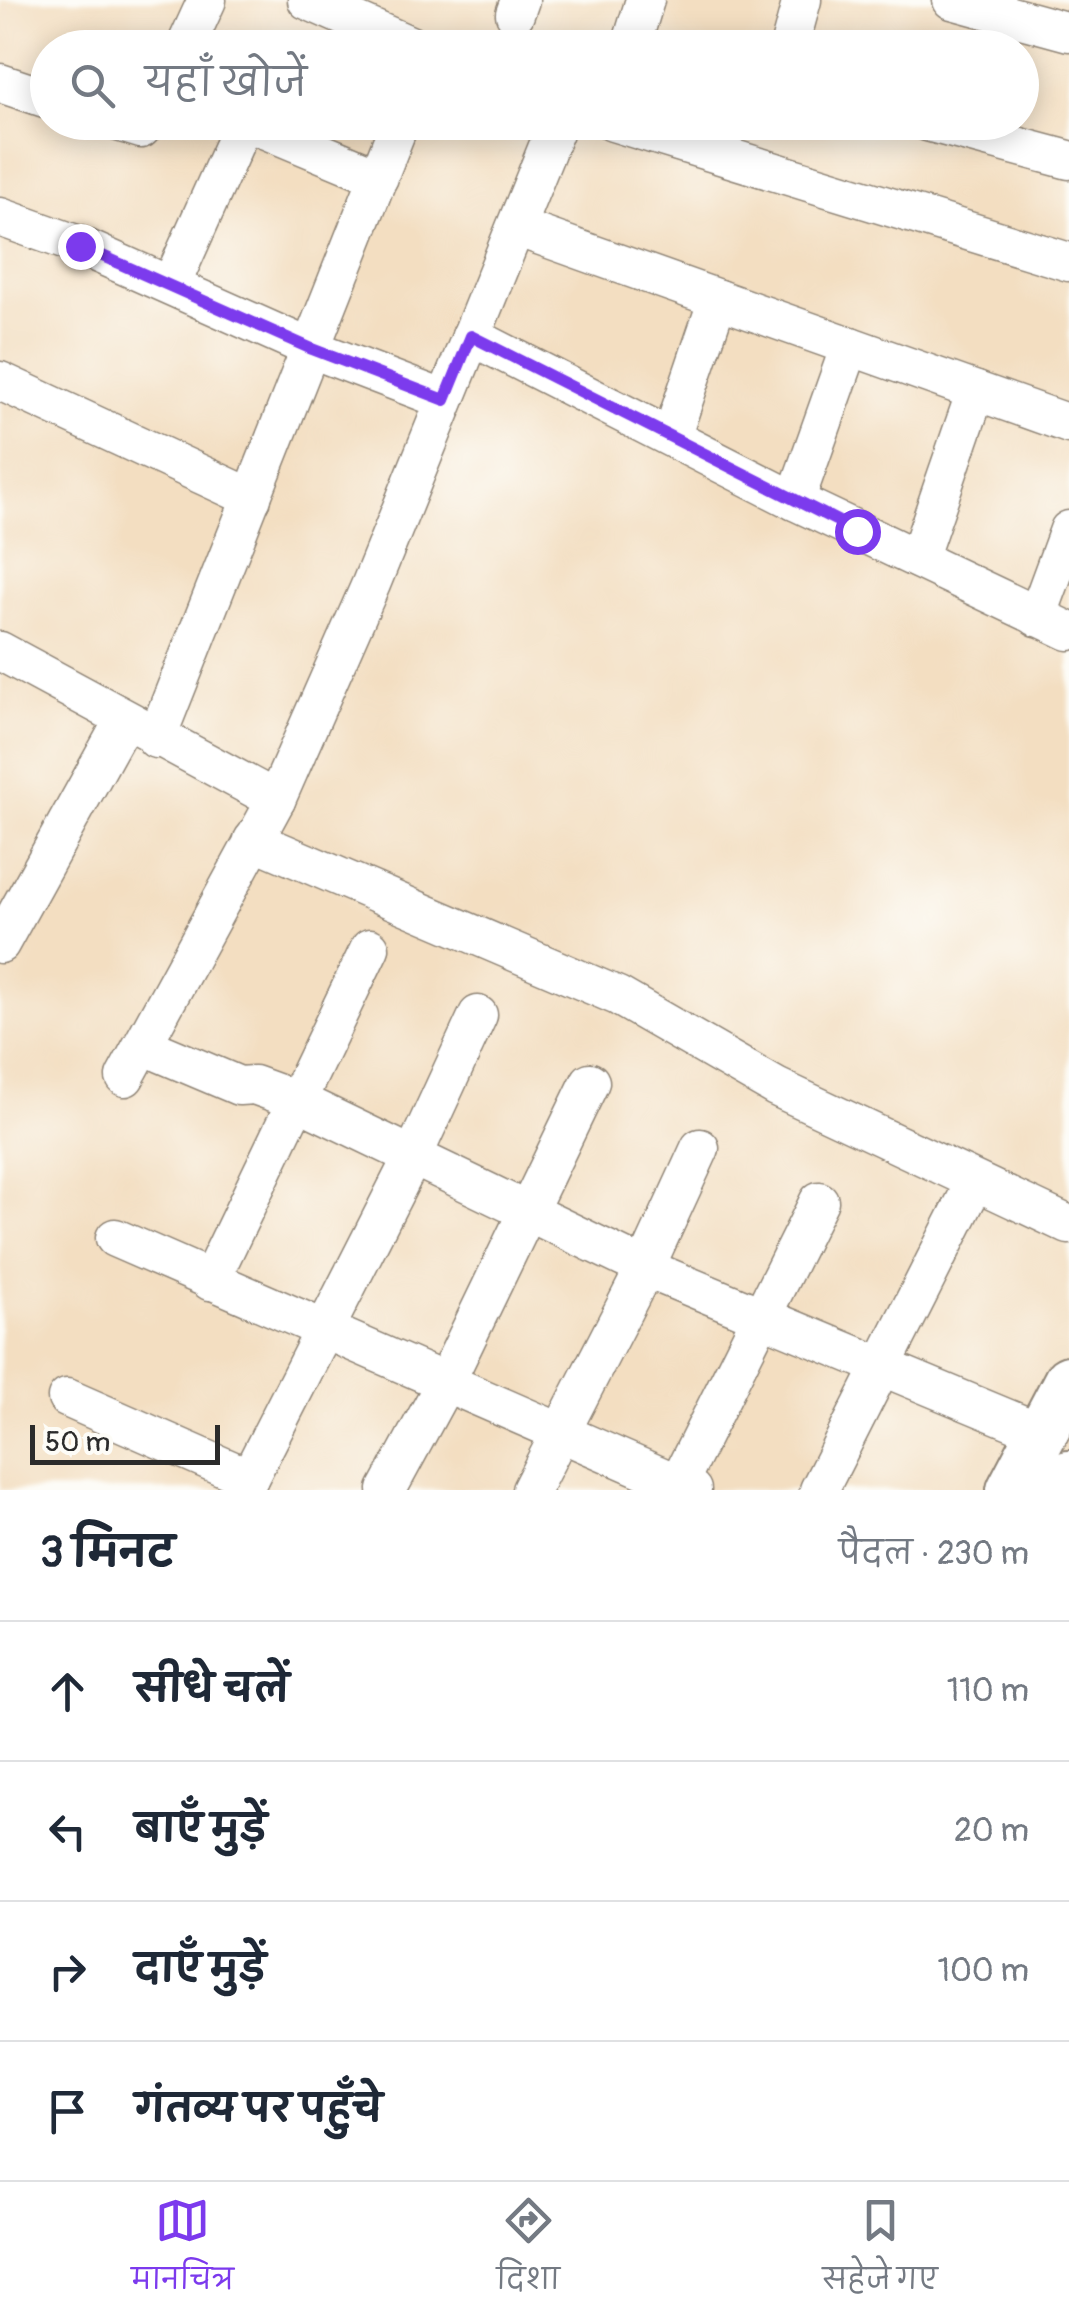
<!DOCTYPE html>
<html lang="hi">
<head>
<meta charset="utf-8">
<style>
	body { margin:0; font-family:Pangolin,"Playpen Sans Deva",sans-serif; background:#f2f2f3; color:#1f2937 }
	.scale { position:absolute; left:30px; bottom:25px; width:190px; box-sizing:border-box; padding-left:10px; border:5px solid #2b2b2b; border-top:0; font-size:28px; line-height:35px; white-space:nowrap; color:#2b2b2b; -webkit-text-stroke:8px #fdfcf7; paint-order:stroke }
	.stop { position:absolute; width:30px; height:30px; margin:-22px; border:8px solid #7c3aed; border-radius:50%; background:#fff }
	.stop.end { background:#7c3aed; border-color:#fff; box-shadow:0 2px 10px #0008 }
	.list { margin:0; padding:0; list-style:none }
	h2 { display:flex; justify-content:space-between; align-items:center; height:130px; margin:0; padding:0 40px; font-size:42px }
	h2 small { font-size:32px; font-weight:400; color:#747a83 }
	.list li { display:grid; grid-template-columns:65px 1fr auto; gap:30px; align-items:center; box-sizing:border-box; height:140px; padding:0 40px; border-top:2px solid #e0e1e3 }
	.list b { display:block; font-size:38px; white-space:nowrap }
	.list em { font-size:32px; font-style:normal; color:#747a83 }
	.icon { flex:none; width:55px; height:55px; fill:none; stroke:currentColor; stroke-width:2; stroke-linecap:round; stroke-linejoin:round }
	.map { position:relative; flex:none; width:1069px; height:1490px; overflow:hidden }
	.search { position:absolute; background:#fff; box-shadow:0 5px 25px #0003; left:30px; right:30px; top:30px; height:110px; display:flex; align-items:center; gap:25px; box-sizing:border-box; padding:0 35px; border-radius:55px; color:#747a83; font-size:38px }
	.sheet { height:690px; background:#fff }
	nav { display:flex; justify-content:space-around; align-items:center; box-sizing:border-box; height:140px; border-top:2px solid #e0e1e3; background:#fff; font-size:28px; color:#747a83 }
	nav a { display:grid; justify-items:center; gap:5px }
	nav .on { color:#7c3aed }
	.map>svg:first-child { display:block }
	.lines { fill:none; stroke-linecap:round; stroke-linejoin:round }
	.minor-casing { stroke:#8f8476; stroke-width:41 }
	.major-casing { stroke:#8f8476; stroke-width:54 }
	.minor { stroke:#fff; stroke-width:38 }
	.major { stroke:#fff; stroke-width:50 }
	.route { stroke:#7c3aed; stroke-width:12 }
</style>
</head>
<body>
<div class="map">
<svg width="1069" height="1490" viewBox="0 0 1069 1490">
	<rect width="100%" height="100%" fill="#fdfcf7"/>
	<filter id="ink" filterUnits="userSpaceOnUse"><feTurbulence type="fractalNoise" baseFrequency=".01" numOctaves="2"/><feDisplacementMap in="SourceGraphic" scale="20" xChannelSelector="R" yChannelSelector="G"/><feConvolveMatrix kernelMatrix="1 2 1 2 8 2 1 2 1" color-interpolation-filters="sRGB"/></filter>
	<filter id="wash" filterUnits="userSpaceOnUse"><feTurbulence type="fractalNoise" baseFrequency=".0048" numOctaves="4" result="noise"/><feDisplacementMap in="SourceGraphic" scale="40" xChannelSelector="R" yChannelSelector="G"/><feGaussianBlur stdDeviation="2.25" result="paint"/><feColorMatrix in="noise" values="0 0 0 0 0 0 0 0 0 0 0 0 0 0 0 0 0 1.4 0 .05"/><feComposite in="paint" operator="in"/></filter>
	<g filter="url(#wash)">
		<rect width="100%" height="100%" fill="#f3dec1"/>
	</g>
	<g filter="url(#ink)">
		<g class="lines">
			<defs>
				<g id="minor">
					<path d="M 307,0 L 416,48"/>
					<path d="M 952,0 L 1069,32"/>
					<path d="M 515,14 L 520,0"/>
					<path d="M 631,46 L 645,0"/>
					<path d="M 185,48 L 207,0"/>
					<path d="M 789,48 L 802,0"/>
					<path d="M 0,83 L 48,99"/>
					<path d="M 118,122 L 141,129 L 147,122"/>
					<path d="M 247,122 L 379,177"/>
					<path d="M 613,122 L 1069,262"/>
					<path d="M 927,122 L 1069,160"/>
					<path d="M 0,217 L 81,246 L 312,349 L 445,400"/>
					<path d="M 516,227 L 1069,424"/>
					<path d="M 171,285 L 244,122"/>
					<path d="M 471,336 L 795,501 L 1069,631"/>
					<path d="M 0,381 L 252,498"/>
					<path d="M 672,435 L 718,299"/>
					<path d="M 795,501 L 850,346"/>
					<path d="M 918,559 L 976,391"/>
					<path d="M 1037,617 L 1069,530"/>
					<path d="M 0,651 L 276,800"/>
					<path d="M 156,739 L 400,122"/>
					<path d="M 253,840 L 618,996 L 776,1087 L 1069,1225"/>
					<path d="M 0,944 L 124,720"/>
					<path d="M 161,1053 L 239,1086 L 254,1085 L 298,1101 L 645,1268 L 1042,1433"/>
					<path d="M 125,1077 L 276,800 L 371,584 L 558,122"/>
					<path d="M 115,1238 L 692,1490"/>
					<path d="M 210,1281 L 370,948"/>
					<path d="M 67,1398 L 249,1478"/>
					<path d="M 243,1490 L 413,1156 L 478,1015"/>
					<path d="M 387,1490 L 444,1385 L 590,1082"/>
					<path d="M 531,1490 L 645,1268 L 700,1148"/>
					<path d="M 675,1490 L 819,1201"/>
					<path d="M 819,1490 L 975,1182"/>
				</g>
				<g id="major">
					<path d="M 1012,1490 L 1069,1381"/>
					<path d="M 1062,1490 L 1069,1476"/>
				</g>
			</defs>
			<use href="#minor" class="minor-casing"/>
			<use href="#major" class="major-casing"/>
			<use href="#minor" class="minor"/>
			<use href="#major" class="major"/>
		</g>
	</g>
	<g class="lines" filter="url(#ink)">
		<path class="route" d="M 80,246 L 312,349 L 445,400 L 471,336 L 857,531"/>
	</g>
</svg>
<div class="scale">50 m</div>
<div class="stop" style="left:857px;top:531px"></div>
<div class="stop end" style="left:80px;top:246px"></div>
<div class="search"><svg class="icon" aria-label="search" viewBox="0 0 24 24"><circle cx="10" cy="10" r="6"/><path d="M15 15l6 6"/></svg>यहाँ खोजें</div>
</div>
<section class="sheet">
<h2>3 मिनट<small>पैदल · 230 m</small></h2>
<ul class="list">
<li><svg class="icon" aria-label="ahead" viewBox="0 0 24 24"><path d="M12 20V5M6 11l6-6 6 6"/></svg><div><b>सीधे चलें</b></div><em>110 m</em></li>
<li><svg class="icon" aria-label="left" viewBox="0 0 24 24"><path d="M17 20v-9H6M10 6l-5 5 5 5"/></svg><div><b>बाएँ मुड़ें</b></div><em>20 m</em></li>
<li><svg class="icon" aria-label="right" viewBox="0 0 24 24"><path d="M7 20v-9h11M14 6l5 5-5 5"/></svg><div><b>दाएँ मुड़ें</b></div><em>100 m</em></li>
<li><svg class="icon" aria-label="arrive" viewBox="0 0 24 24"><path d="M6 21V4h12l-3 4 3 4H6"/></svg><div><b>गंतव्य पर पहुँचे</b></div></li>
</ul>
</section>
<nav>
<a class="on"><svg class="icon" aria-label="map" viewBox="0 0 24 24"><path d="M3 6l6-2 6 2 6-2v14l-6 2-6-2-6 2zM9 4v14M15 6v14"/></svg>मानचित्र</a>
<a><svg class="icon" aria-label="directions" viewBox="0 0 24 24"><path d="M12 3l9 9-9 9-9-9zM9 14v-3h6M13 9l2 2-2 2"/></svg>दिशा</a>
<a><svg class="icon" aria-label="saved" viewBox="0 0 24 24"><path d="M7 4h10v16l-5-4-5 4z"/></svg>सहेजे गए</a>
</nav>
</body>
</html>
